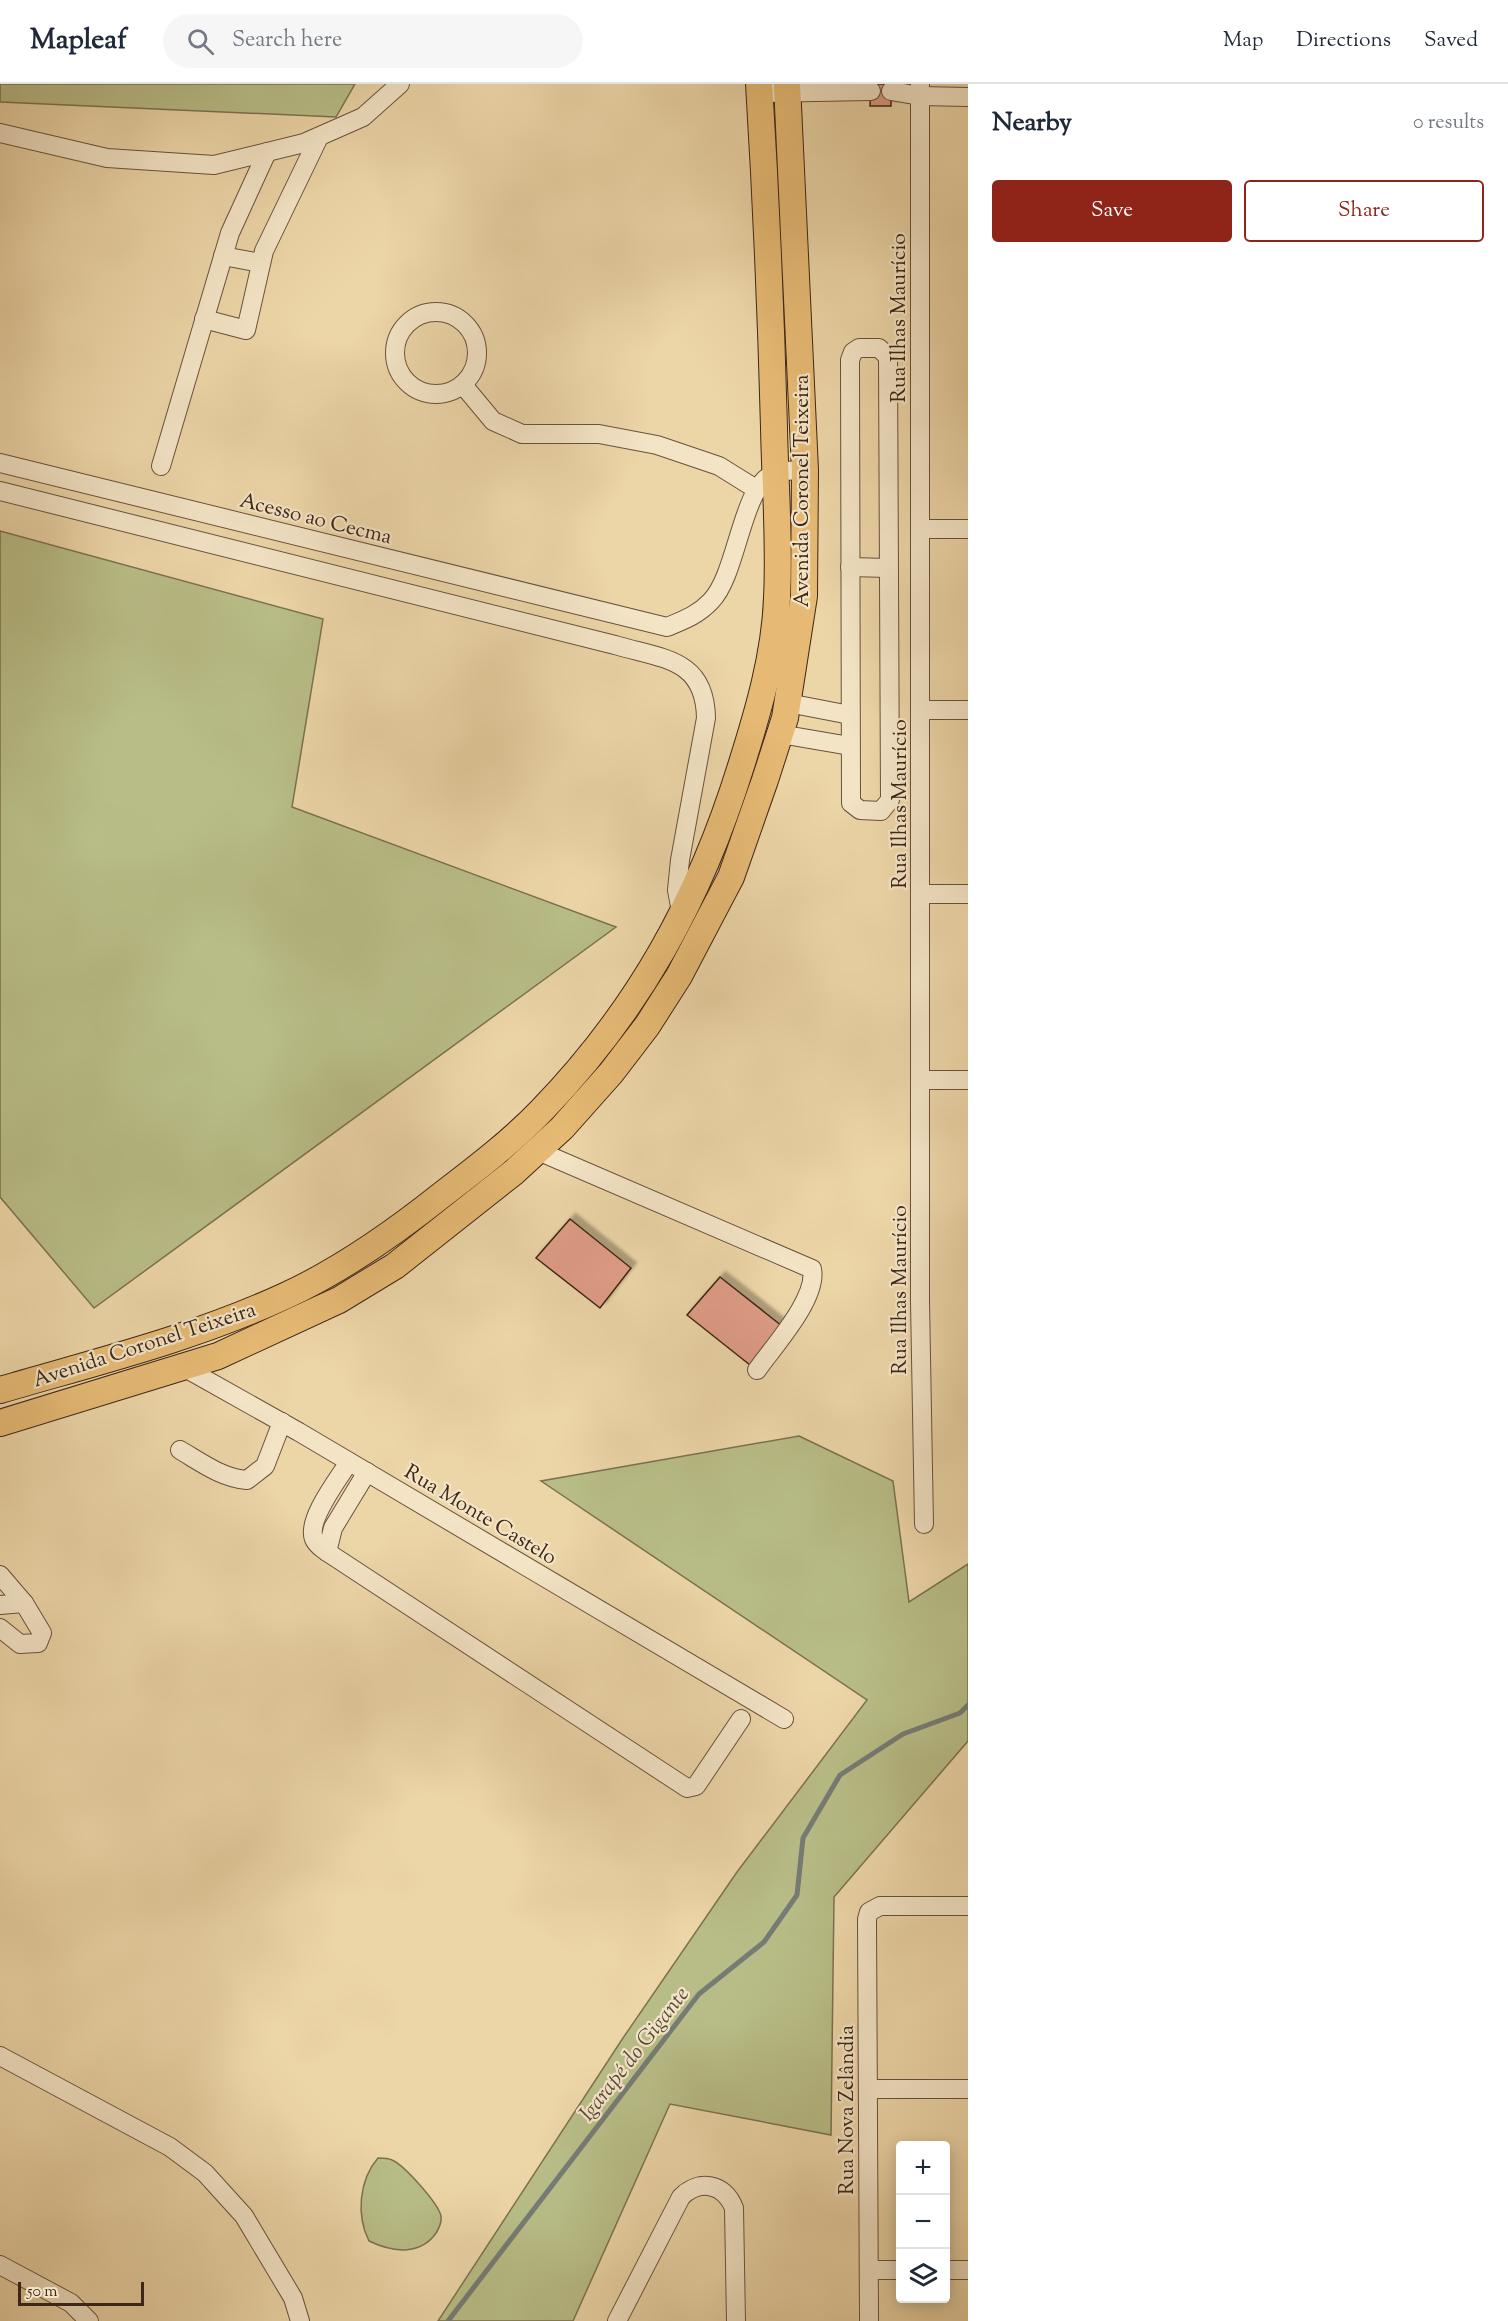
<!DOCTYPE html>
<html lang="en">
<head>
<meta charset="utf-8">
<style>
	body { margin:0; font-family:"Sorts Mill Goudy",serif; background:#f6f6f7; color:#1f2937 }
	.controls { position:absolute; right:18px; bottom:18px; display:grid; overflow:hidden; border-radius:6px; box-shadow:0 3px 15px #0003 }
	.controls button { width:54px; height:54px; display:grid; place-items:center; padding:0; border:0; border-bottom:2px solid #e0e1e3; background:#fff; color:#1f2937; font:30px sans-serif }
	.scale { position:absolute; left:18px; bottom:15px; width:126px; box-sizing:border-box; padding-left:6px; border:3px solid #3e2618; border-top:0; font-size:16px; line-height:21px; white-space:nowrap; color:#3e2618; -webkit-text-stroke:4px #f3e4c6; paint-order:stroke }
	.list { margin:0; padding:0; list-style:none }
	h2 { display:flex; justify-content:space-between; align-items:center; height:78px; margin:0; padding:0 24px; font-size:26px }
	h2 small { font-size:20px; font-weight:400; color:#747a83 }
	.actions { display:flex; gap:12px; padding:18px 24px }
	.actions a { flex:1; padding:14px 0; border:2px solid #8f2418; border-radius:6px; text-align:center; font-size:21px; color:#8f2418 }
	.actions .main { background:#8f2418; color:#fff }
	.icon { flex:none; width:33px; height:33px; fill:none; stroke:currentColor; stroke-width:2; stroke-linecap:round; stroke-linejoin:round }
	.map { position:relative; flex:none; width:968px; height:2237px; overflow:hidden }
	header { display:flex; align-items:center; gap:36px; box-sizing:border-box; height:84px; padding:0 30px; background:#fff; border-bottom:2px solid #e0e1e3 }
	header strong { font-size:28px }
	nav { display:flex; gap:33px; margin-inline-start:auto; font-size:21px }
	.search { width:420px; height:54px; background:#f6f6f7; display:flex; align-items:center; gap:15px; box-sizing:border-box; padding:0 21px; border-radius:33px; color:#747a83; font-size:22px }
	main { display:flex }
	aside { flex:1; background:#fff }
	.map>svg:first-child { display:block }
	.green { fill:#b8bd87; stroke:#7b7250; stroke-width:1.5 }
	.lines { fill:none; stroke-linecap:round; stroke-linejoin:round }
	.stream { stroke:#767c74; stroke-width:5 }
	.building { fill:#df9d87; stroke:#3e2618; stroke-width:1.5; filter:url(#shadow) }
	.minor-casing { stroke:#6a523c; stroke-width:20 }
	.highway-casing { stroke:#3e2618; stroke-width:28 }
	.minor { stroke:#f3e4c6; stroke-width:18 }
	.highway { stroke:#e6ba74; stroke-width:26 }
	.labels { text-anchor:middle; stroke-width:4.5; stroke-linejoin:round; paint-order:stroke }
	.street-label { font-size:21px; fill:#3e2618; stroke:#f3e4c6 }
	.water-label { font-size:22px; font-style:italic; fill:#564a3e; stroke:#f3e4c6 }
</style>
</head>
<body>
<header>
<strong>Mapleaf</strong>
<div class="search"><svg class="icon" aria-label="search" viewBox="0 0 24 24"><circle cx="10" cy="10" r="6"/><path d="M15 15l6 6"/></svg>Search here</div>
<nav><a>Map</a><a>Directions</a><a>Saved</a></nav>
</header>
<main>
<div class="map">
<svg width="968" height="2237" viewBox="0 0 968 2237">
	<defs>
		<filter id="shadow"><feDropShadow dx="5.5" dy="-5.5" stdDeviation="1.5" flood-color="#0004"/></filter>
	</defs>
	<rect width="100%" height="100%" fill="#ecd5a7"/>
	<filter id="stains"><feTurbulence type="fractalNoise" baseFrequency=".00333" numOctaves="4"/><feColorMatrix values="0 0 0 0 .2 0 0 0 0 .09 0 0 0 0 .02 0 0 0 .5 -.17"/></filter>
	<radialGradient id="worn" r=".72"><stop offset=".6" stop-color="#630" stop-opacity="0"/><stop offset="1" stop-color="#630" stop-opacity=".3"/></radialGradient>
	<g class="green">
		<path d="M 0,0 L 355,0 L 336,33 L 0,18 Z"/>
		<path d="M 0,447 L 323,535 L 292,723 L 616,843 L 94,1224 L 0,1113 Z"/>
		<path d="M 799,1352 L 893,1397 L 909,1518 L 968,1480 L 968,1657 L 834,1813 L 831,2051 L 670,2020 L 573,2237 L 438,2237 L 623,1954 L 737,1788 L 867,1616 L 541,1397 Z"/>
		<path d="M 378,2074 C 382,2074 388,2074 392,2076 C 404,2081 438,2119 441,2132 C 442,2138 438,2148 433,2153 C 416,2172 390,2167 369,2157 C 356,2131 359,2096 378,2074 Z"/>
	</g>
	<g class="lines">
		<path class="stream" d="M 448,2237 L 699,1910 L 764,1858 L 797,1811 L 803,1754 L 840,1691 L 903,1650 L 960,1629 L 968,1621"/>
	</g>
	<g class="building">
		<path d="M 871,0 L 891,0 L 891,22 L 870,22 Z"/>
		<path d="M 570,1135 L 631,1184 L 600,1224 L 536,1174 Z"/>
		<path d="M 720,1193 L 782,1242 L 750,1281 L 687,1231 Z"/>
	</g>
	<g class="lines">
		<defs>
			<g id="minor">
				<path d="M 920,0 L 920,1217 L 924,1440"/>
				<path d="M 891,7 L 920,12 L 968,13"/>
				<path d="M 760,9 L 871,7"/>
				<path d="M 0,49 L 107,74 L 214,81 L 304,59 L 363,33 L 400,0"/>
				<path d="M 223,172 L 261,179"/>
				<circle cx="436" cy="269" r="41"/>
				<path d="M 204,235 L 246,246 L 264,167 L 319,53"/>
				<path d="M 859,264 L 879,264 L 888,273 L 890,716 L 881,727 L 860,726 L 851,719 L 850,276 L 853,268 Z"/>
				<path d="M 463,301 L 493,337 L 522,350 L 599,350 L 657,361 L 719,382 L 756,405"/>
				<path d="M 0,379 L 667,543 C 684,536 698,531 711,517 C 739,488 741,398 777,388 C 785,386 796,387 805,386"/>
				<path d="M 161,382 L 230,149 L 267,68"/>
				<path d="M 0,407 L 615,561 C 662,575 705,574 706,634 L 680,776 L 677,806 L 682,833"/>
				<path d="M 921,445 L 968,445"/>
				<path d="M 850,483 L 888,484"/>
				<path d="M 788,619 L 850,631"/>
				<path d="M 921,626 L 968,626"/>
				<path d="M 780,650 L 850,662"/>
				<path d="M 922,810 L 968,810"/>
				<path d="M 921,996 L 968,996"/>
				<path d="M 538,1067 L 812,1185 C 818,1214 773,1263 757,1286"/>
				<path d="M 185,1284 L 299,1348 L 784,1635"/>
				<path d="M 180,1366 C 202,1379 222,1394 247,1396 L 265,1382 L 282,1338"/>
				<path d="M 349,1378 C 339,1394 306,1436 314,1455 C 316,1461 322,1464 327,1468 L 687,1704 L 696,1702 L 741,1635"/>
				<path d="M 327,1468 L 333,1444 L 367,1388"/>
				<path d="M 0,1491 L 24,1519 L 42,1549 L 38,1559 L 20,1560 L 0,1544"/>
				<path d="M 0,1521 L 24,1519"/>
				<path d="M 0,1972 L 170,2063 L 205,2089 L 244,2132 L 293,2214 L 300,2237"/>
				<path d="M 869,2005 L 968,2005"/>
				<path d="M 0,2181 L 71,2219 L 89,2237"/>
				<path d="M 869,2186 L 900,2186"/>
				<path d="M 946,2186 L 968,2186"/>
				<path d="M 617,2237 L 681,2113 C 699,2095 724,2099 734,2124 L 736,2237"/>
				<path d="M 869,2237 L 867,1835 L 869,1828 L 880,1822 L 968,1822"/>
			</g>
			<g id="highway">
				<path d="M 0,1306 C 96,1278 194,1254 285,1212 C 342,1186 394,1149 443,1110 C 477,1084 511,1058 541,1027 C 639,926 700,814 741,682 C 758,628 775,571 777,514 C 780,457 775,400 774,343 C 771,228 766,114 759,0"/>
				<path d="M 0,1339 L 218,1272 L 339,1216 L 395,1182 L 514,1088 L 562,1044 L 611,989 L 647,942 L 679,892 L 731,793 L 765,696 L 785,634 L 804,512 L 805,386 L 787,0"/>
			</g>
		</defs>
		<use href="#minor" class="minor-casing"/>
		<use href="#highway" class="highway-casing"/>
		<use href="#minor" class="minor"/>
		<use href="#highway" class="highway"/>
	</g>
	<g class="labels">
		<g class="street-label">
			<text transform="translate(898 234) rotate(-90)" y="7">Rua Ilhas Maurício</text>
			<text transform="translate(801 407) rotate(-90)" y="7">Avenida Coronel Teixeira</text>
			<text transform="translate(316 434) rotate(14)" y="7">Acesso ao Cecma</text>
			<text transform="translate(899 720) rotate(-90)" y="7">Rua Ilhas Maurício</text>
			<text transform="translate(899 1206) rotate(-90)" y="7">Rua Ilhas Maurício</text>
			<text transform="translate(144 1260) rotate(-18)" y="7">Avenida Coronel Teixeira</text>
			<text transform="translate(481 1430) rotate(31)" y="7">Rua Monte Castelo</text>
			<text transform="translate(846 2026) rotate(-90)" y="7">Rua Nova Zelândia</text>
		</g>
		<g class="water-label">
			<text transform="translate(633 1969) rotate(-52)" y="8">Igarapé do Gigante</text>
		</g>
	</g>
	<rect width="100%" height="100%" filter="url(#stains)"/>
	<rect width="100%" height="100%" fill="url(#worn)"/>
</svg>
<div class="controls">
<button>+</button>
<button>−</button>
<button><svg class="icon" aria-label="layers" viewBox="0 0 24 24"><path d="M12 4l9 5-9 5-9-5zM3 14l9 5 9-5"/></svg></button>
</div>
<div class="scale">50 m</div>
</div>
<aside>
<h2>Nearby<small>0 results</small></h2>
<ul class="list">
</ul>
<div class="actions"><a class="main">Save</a><a>Share</a></div>
</aside>
</main>
</body>
</html>
